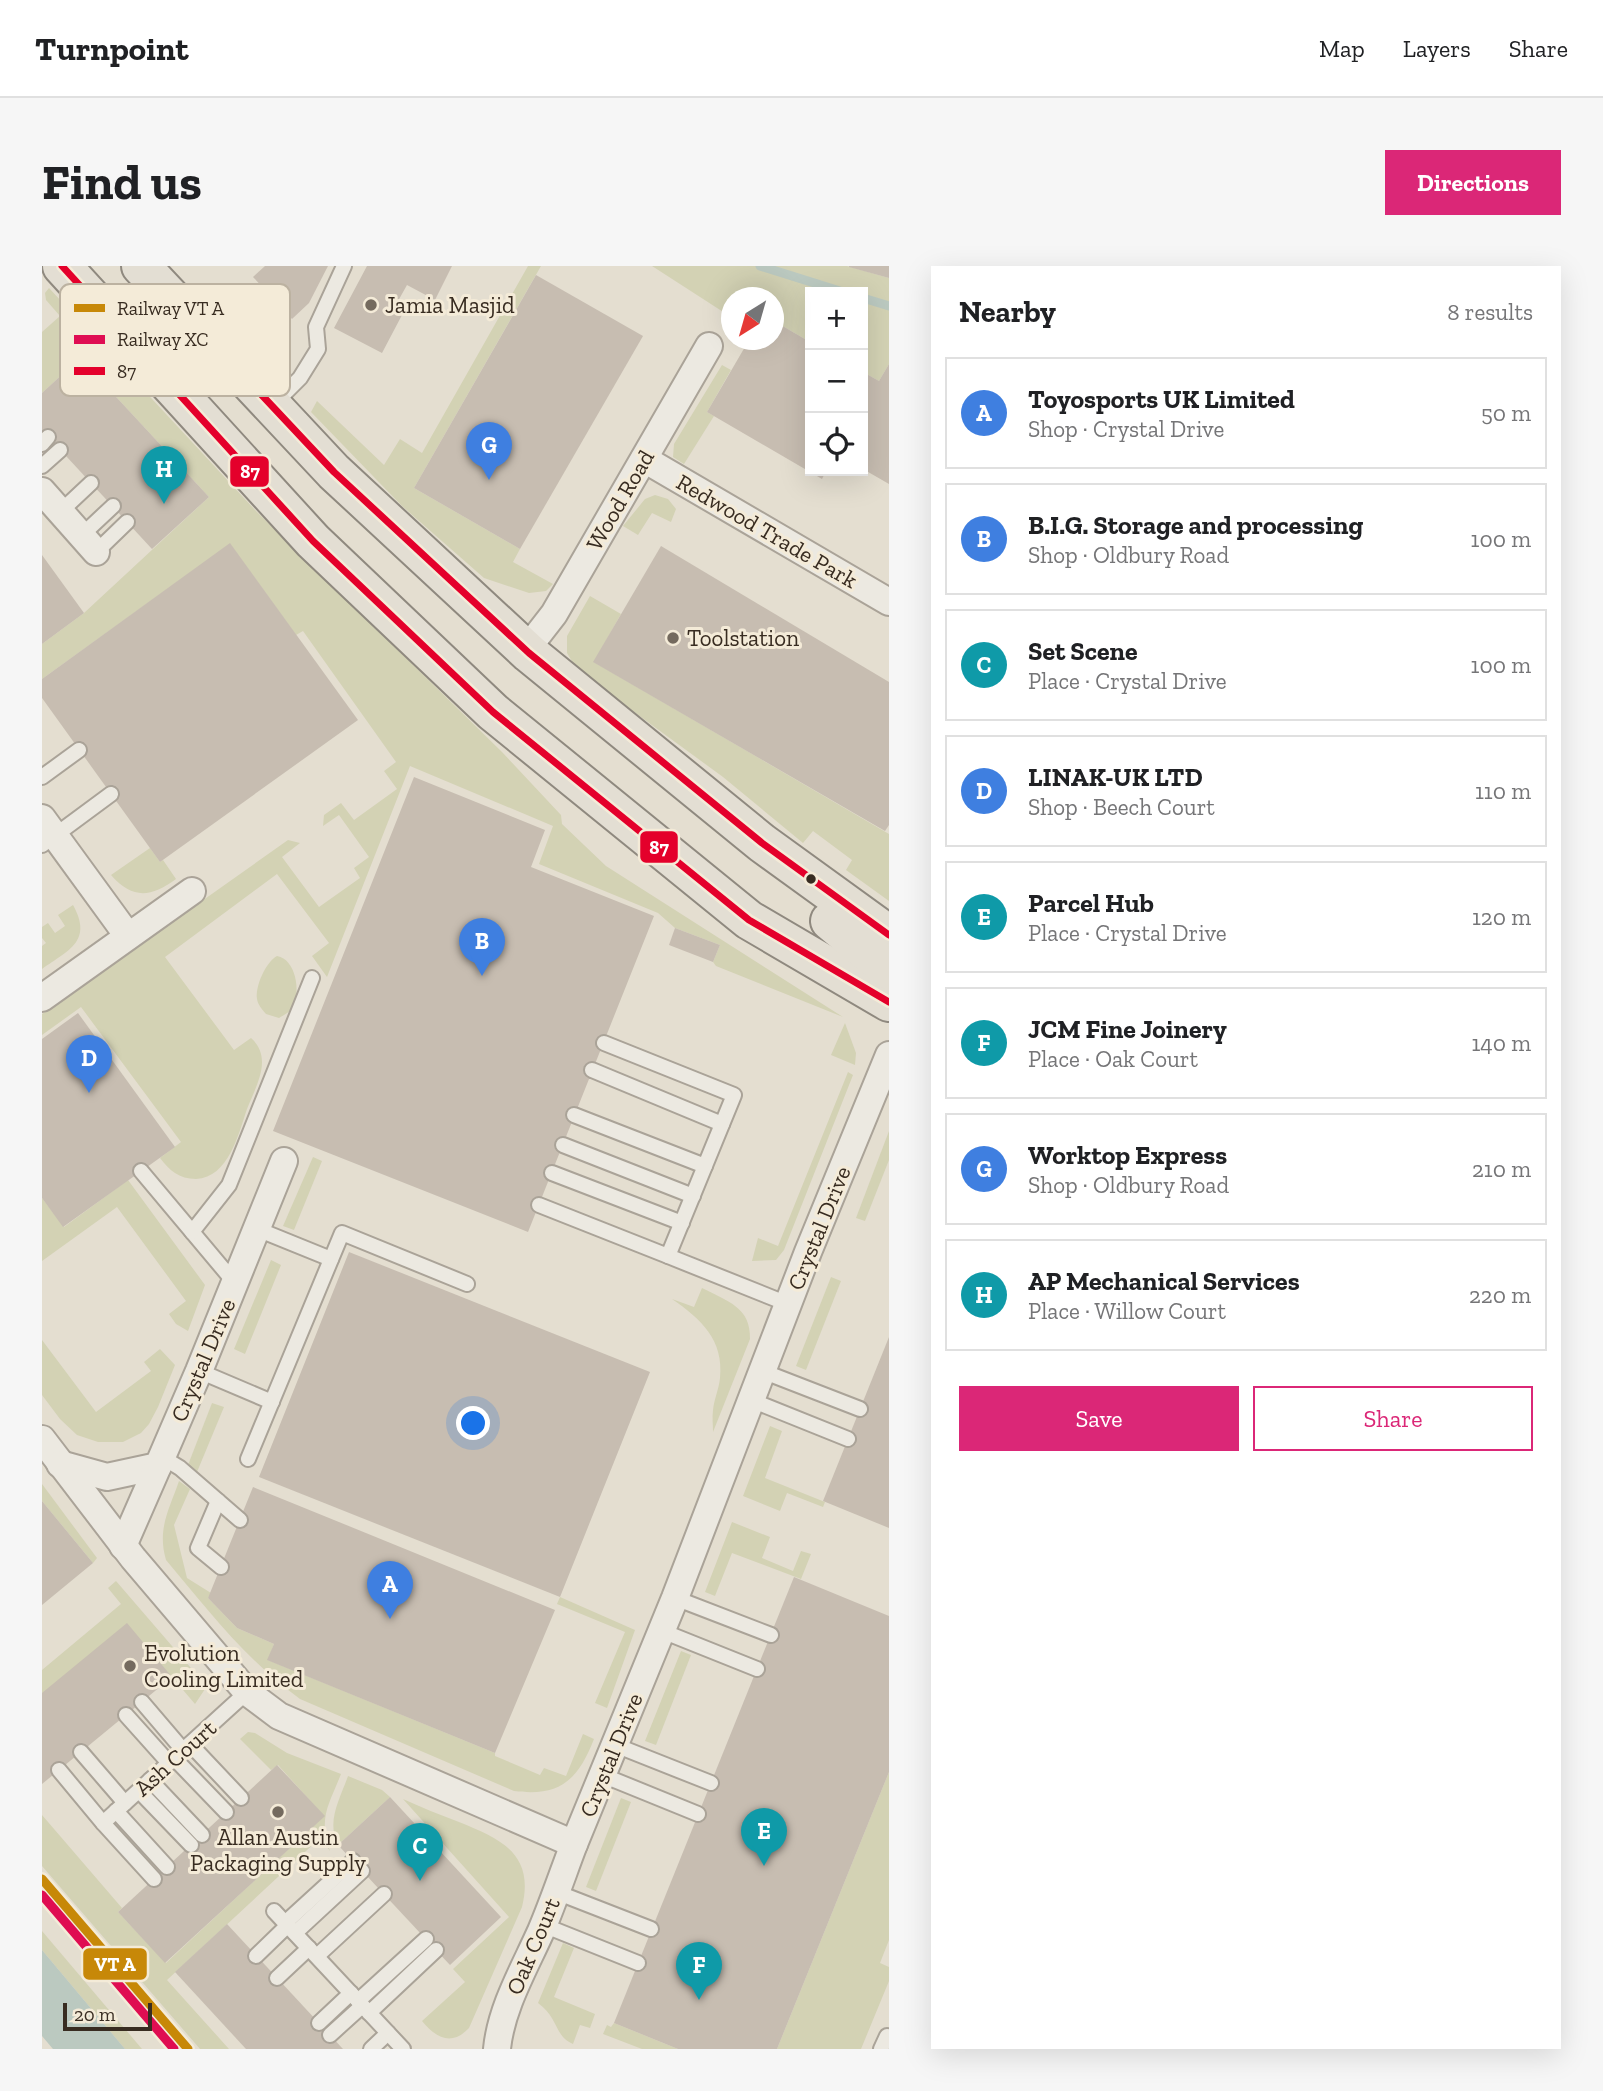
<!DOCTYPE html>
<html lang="en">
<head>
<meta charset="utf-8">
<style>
	body { margin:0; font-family:"Zilla Slab",serif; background:#f6f6f6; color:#202124 }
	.controls { position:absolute; right:21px; top:21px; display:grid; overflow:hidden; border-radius:0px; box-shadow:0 7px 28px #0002 }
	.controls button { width:63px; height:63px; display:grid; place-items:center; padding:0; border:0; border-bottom:2px solid #e0e0e0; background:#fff; color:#202124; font:35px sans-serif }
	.compass { position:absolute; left:679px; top:21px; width:63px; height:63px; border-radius:50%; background:#fff; box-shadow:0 7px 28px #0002; rotate:217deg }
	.scale { position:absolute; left:21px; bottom:18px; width:89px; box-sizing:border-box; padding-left:7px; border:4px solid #382c21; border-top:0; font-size:19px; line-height:24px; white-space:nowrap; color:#382c21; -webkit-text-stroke:5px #f4ebd8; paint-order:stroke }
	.you { position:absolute; left:432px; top:1158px; width:24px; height:24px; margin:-18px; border:5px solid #fff; border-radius:50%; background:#1a73e8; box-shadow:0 0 0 10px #1a73e833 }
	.badge { display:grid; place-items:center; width:46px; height:46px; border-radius:50%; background:#db2777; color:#fff; font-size:23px; font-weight:700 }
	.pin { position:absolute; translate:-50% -58px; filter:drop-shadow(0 2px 4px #0008) }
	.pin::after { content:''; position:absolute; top:37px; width:24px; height:21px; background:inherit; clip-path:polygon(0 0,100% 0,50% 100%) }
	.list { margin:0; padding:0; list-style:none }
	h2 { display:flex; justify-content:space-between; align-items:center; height:91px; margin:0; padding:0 28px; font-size:30px }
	h2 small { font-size:23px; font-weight:400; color:#757577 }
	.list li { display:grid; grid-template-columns:46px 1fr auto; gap:21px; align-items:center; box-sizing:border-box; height:112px; margin:0 14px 14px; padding:0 14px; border:2px solid #e0e0e0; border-radius:0px }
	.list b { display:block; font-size:26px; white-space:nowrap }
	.list p { margin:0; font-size:23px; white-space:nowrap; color:#757577 }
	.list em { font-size:23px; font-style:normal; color:#757577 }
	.actions { display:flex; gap:14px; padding:21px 28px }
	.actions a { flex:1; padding:16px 0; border:2px solid #db2777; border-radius:0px; text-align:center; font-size:24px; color:#db2777 }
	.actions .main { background:#db2777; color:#fff }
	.icon { flex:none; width:38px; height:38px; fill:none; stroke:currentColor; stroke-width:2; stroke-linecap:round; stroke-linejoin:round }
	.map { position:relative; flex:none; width:847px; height:1783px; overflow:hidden; border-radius:0px }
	header { display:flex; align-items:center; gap:42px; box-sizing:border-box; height:98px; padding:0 35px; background:#fff; border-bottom:2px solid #e0e0e0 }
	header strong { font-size:33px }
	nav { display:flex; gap:38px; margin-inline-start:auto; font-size:24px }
	.intro { display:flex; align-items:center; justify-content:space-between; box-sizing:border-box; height:168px; padding:0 42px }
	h1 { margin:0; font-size:49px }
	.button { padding:18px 32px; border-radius:0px; background:#db2777; color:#fff; font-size:24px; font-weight:700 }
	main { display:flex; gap:42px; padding:0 42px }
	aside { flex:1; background:#fff; border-radius:0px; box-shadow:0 7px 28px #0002 }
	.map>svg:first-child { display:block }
	.green { fill:#d3d2b4 }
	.water { fill:#bbc9c0 }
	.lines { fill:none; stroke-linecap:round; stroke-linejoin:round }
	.stream { stroke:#bbc9c0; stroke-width:9 }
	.building { fill:#c7bdb1 }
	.service-casing { stroke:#aaa398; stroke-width:18 }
	.minor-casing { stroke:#aaa398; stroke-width:30 }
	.primary-casing { stroke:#8f897f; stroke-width:42 }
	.service { stroke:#ece9e1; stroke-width:14 }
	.minor { stroke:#ece9e1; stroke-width:26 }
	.primary { stroke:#e3ded3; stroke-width:38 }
	.bus-1-casing { stroke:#f4ebd8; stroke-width:12 }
	.bus-1 { stroke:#e4002b; stroke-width:7 }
	.rail-1-casing { stroke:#f4ebd8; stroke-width:14 }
	.rail-2-casing { stroke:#f4ebd8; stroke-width:14 }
	.rail-1 { stroke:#c78808; stroke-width:9 }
	.rail-2 { stroke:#df0d52; stroke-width:9 }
	.poi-dot { fill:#746a5e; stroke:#f4ebd8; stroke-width:2.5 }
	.bus-dot { fill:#382c21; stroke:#f4ebd8; stroke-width:2.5 }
	.labels { text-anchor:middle; stroke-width:6; stroke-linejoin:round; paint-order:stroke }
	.poi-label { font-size:23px; fill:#382c21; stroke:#f4ebd8; text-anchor:start }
	.street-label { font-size:23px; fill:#382c21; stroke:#f4ebd8 }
	.key { fill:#f4ebd8; stroke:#bcb2a1; stroke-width:2 }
	.key-label { font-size:19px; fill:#382c21 }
	.line-badge { stroke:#f4ebd8; stroke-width:2.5 }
	.badge-label { font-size:19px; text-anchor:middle; font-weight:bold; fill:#fff }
</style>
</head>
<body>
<header>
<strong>Turnpoint</strong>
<nav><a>Map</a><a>Layers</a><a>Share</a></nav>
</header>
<div class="intro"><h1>Find us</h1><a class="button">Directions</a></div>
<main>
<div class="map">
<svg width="847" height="1783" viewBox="0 0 847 1783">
	<rect width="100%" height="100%" fill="#e4ded0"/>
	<g class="green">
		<path d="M 486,0 L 499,0 L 372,222 L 478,283 L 471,296 L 511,318 L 504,325 L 487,327 L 442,312 L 360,240 L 269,146 L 275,135 L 342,199 L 358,173 L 380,187 Z"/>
		<path d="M 610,0 L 805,0 L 847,12 L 847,98 L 837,115 L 821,106 L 821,26 L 768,26 L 768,76 L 732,55 L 732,32 L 690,32 L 689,51 Z"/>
		<path d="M 7,22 L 214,245 L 460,486 L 519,549 L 520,558 L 564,600 L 801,751 L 674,700 L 671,696 L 678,679 L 633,662 L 616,647 L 497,598 L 511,560 L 368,500 L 285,711 L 270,690 L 287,677 L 235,608 L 123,691 L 192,784 L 209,772 C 216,778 220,786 220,796 C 220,811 211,828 205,843 C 196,869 187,911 154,913 C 137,913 127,904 118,892 L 139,876 L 39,741 L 0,769 L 0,748 L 246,574 L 258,577 L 240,591 L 277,641 L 318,612 L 312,602 L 327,591 L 297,549 L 281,560 L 282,549 L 299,537 L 312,554 L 355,523 L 342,505 L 354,496 L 261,365 L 254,369 L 188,278 L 0,413 L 0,378 L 42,347 L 167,231 L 38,92 L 0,127 L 0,66 L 18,50 L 4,34 L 3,27 Z"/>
		<path d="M 680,99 L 689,104 L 665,146 L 672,150 L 642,198 L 631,191 L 632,178 Z"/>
		<path d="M 613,229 L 626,233 L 634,243 L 629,256 L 610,247 L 596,269 L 581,260 L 603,233 Z"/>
		<path d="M 548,330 L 579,348 L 552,396 L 847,568 L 847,635 L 804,604 L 810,594 L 771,565 L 761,577 L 681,511 L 536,405 L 525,387 L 525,370 Z"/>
		<path d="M 108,582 L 118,596 L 121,594 L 134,613 C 109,631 91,634 69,609 Z"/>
		<path d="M 31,639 C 51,675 27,684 0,703 L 0,680 L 4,677 L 0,672 L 0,661 L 6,657 L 13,667 L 23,660 L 16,649 Z"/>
		<path d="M 235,690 C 254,693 259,726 251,741 C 248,746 242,749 237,752 L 224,748 C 220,743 216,739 215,733 C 213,720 224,696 235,690 Z"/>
		<path d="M 803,757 L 814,787 L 813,799 L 789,789 Z"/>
		<path d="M 806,806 L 811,809 L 742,984 L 734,994 L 710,995 L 716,972 L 736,980 Z"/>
		<path d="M 847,865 L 847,894 L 823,955 L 814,952 Z"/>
		<path d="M 271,891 L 280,895 L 252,964 L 241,960 Z"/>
		<path d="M 86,914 L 163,1019 L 146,1065 L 134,1058 L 127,1048 L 144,1035 L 75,941 L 0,995 L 0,932 L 22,961 Z"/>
		<path d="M 229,994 L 239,999 L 203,1088 L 192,1083 Z"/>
		<path d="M 789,1011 L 799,1015 L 764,1104 L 754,1100 Z"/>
		<path d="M 660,1022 C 685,1035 709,1041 708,1073 L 671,1166 C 671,1159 670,1151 671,1144 C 672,1133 677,1123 678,1112 C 682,1074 659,1053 630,1033 L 652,1041 Z"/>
		<path d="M 0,1074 L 54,1146 L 109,1105 L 102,1096 L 118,1083 L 133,1099 L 116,1141 L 107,1158 L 99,1167 L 81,1176 L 56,1176 L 35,1169 L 18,1153 L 0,1129 Z"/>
		<path d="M 170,1137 L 182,1141 L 155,1206 L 146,1199 Z"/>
		<path d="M 728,1160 L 740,1165 L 723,1212 L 783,1236 L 781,1241 L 745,1227 L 738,1245 L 701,1230 Z"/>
		<path d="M 137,1215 L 148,1223 L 132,1259 L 145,1312 L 169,1327 L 166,1332 L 195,1362 L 232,1378 L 226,1394 L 453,1487 L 453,1490 L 498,1509 L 502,1502 L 524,1510 L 541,1468 L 552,1473 C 536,1514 518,1531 472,1525 L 258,1433 C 205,1395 165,1343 124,1294 C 115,1263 127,1244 137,1215 Z"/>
		<path d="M 0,1218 L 55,1292 L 51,1297 L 0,1235 Z"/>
		<path d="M 690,1256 L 728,1271 L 720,1292 L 751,1305 L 759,1285 L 769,1288 L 759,1313 L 690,1287 L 673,1330 L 663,1326 Z"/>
		<path d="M 74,1315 L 161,1416 L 163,1423 L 153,1438 L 130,1411 L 0,1427 L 0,1404 L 79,1338 L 66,1322 Z"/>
		<path d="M 518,1331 L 593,1364 L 565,1442 L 553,1437 L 583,1366 L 515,1338 Z"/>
		<path d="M 639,1385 L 649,1389 L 614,1479 L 603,1475 Z"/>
		<path d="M 206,1466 L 213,1467 L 245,1487 L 299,1508 C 287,1539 276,1551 288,1585 L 278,1572 L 125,1714 L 187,1783 L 158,1783 L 0,1600 L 0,1549 L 80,1642 L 76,1646 L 124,1697 L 282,1550 L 236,1499 L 229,1504 L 198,1473 Z"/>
		<path d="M 847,1506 L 847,1674 L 838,1697 L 847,1701 L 847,1715 L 819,1783 L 735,1783 Z"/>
		<path d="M 306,1510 L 340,1524 L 348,1531 L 296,1579 C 284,1555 298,1533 306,1510 Z"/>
		<path d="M 579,1532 L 589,1536 L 554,1625 L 544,1621 Z"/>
		<path d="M 361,1533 C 379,1541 398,1549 417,1556 C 459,1573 493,1588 480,1641 L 427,1762 C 410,1780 395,1773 380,1755 L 423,1716 L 411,1703 L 467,1651 Z"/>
		<path d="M 0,1665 L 100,1783 L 83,1783 L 0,1684 Z"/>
		<path d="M 521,1677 L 532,1682 L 512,1731 L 553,1748 L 548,1762 L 538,1759 L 531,1778 C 512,1770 517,1752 496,1737 Z"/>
		<path d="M 572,1757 L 636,1783 L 600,1783 L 561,1768 L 565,1759 L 569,1761 Z"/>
	</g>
	<path class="water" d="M 0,1684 L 83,1783 L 11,1783 L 0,1770 Z"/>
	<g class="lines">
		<g class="stream">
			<path d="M 718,0 L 801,26"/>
			<path d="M 821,32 L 847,40"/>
		</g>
	</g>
	<g class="building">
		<path d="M 223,0 L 286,0 L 267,37 L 250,53 L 211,11 Z"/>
		<path d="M 325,0 L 410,0 L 393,34 L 365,19 L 351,44 L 360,49 L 340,87 L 292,62 Z"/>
		<path d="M 807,0 L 847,0 L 847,12 L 807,1 Z"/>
		<path d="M 494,9 L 601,70 L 478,283 L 372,222 Z"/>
		<path d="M 732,55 L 768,76 L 768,205 L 784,205 L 780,213 L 665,146 L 707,74 L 732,74 Z"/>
		<path d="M 38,92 L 167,231 L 110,283 L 0,164 L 0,127 Z"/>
		<path d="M 847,98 L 847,218 L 821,203 L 821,106 L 837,115 Z"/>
		<path d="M 188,277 L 316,454 L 118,596 L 0,432 L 0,413 Z"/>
		<path d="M 619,280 L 847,416 L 847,559 L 843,565 L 551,396 Z"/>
		<path d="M 0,289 L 42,347 L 0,378 Z"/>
		<path d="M 372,511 L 503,564 L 489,601 L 612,650 L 486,966 L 231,865 Z"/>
		<path d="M 633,662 L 678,679 L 671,696 L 627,679 Z"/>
		<path d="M 36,747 L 133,881 L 21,961 L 0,932 L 0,773 Z"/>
		<path d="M 307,986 L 608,1106 L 518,1331 L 217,1211 Z"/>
		<path d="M 847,1071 L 847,1262 L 781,1235 Z"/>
		<path d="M 211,1221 L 513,1344 L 453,1487 L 225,1394 L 232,1378 L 195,1362 L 166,1332 Z"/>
		<path d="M 0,1235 L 51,1297 L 0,1339 Z"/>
		<path d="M 752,1311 L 847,1350 L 847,1506 L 735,1783 L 636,1783 L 572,1757 Z"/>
		<path d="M 85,1357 L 130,1411 L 0,1518 L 0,1427 Z"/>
		<path d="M 235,1499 L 283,1550 L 123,1697 L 76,1646 Z"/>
		<path d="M 348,1531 L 459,1651 L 408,1699 L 296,1579 Z"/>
		<path d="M 185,1658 L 301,1783 L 204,1783 L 133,1706 Z"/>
	</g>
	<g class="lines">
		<defs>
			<g id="service">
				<path d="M 230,140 L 258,112 L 276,83 L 274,61 L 302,0"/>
				<path d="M 0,178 L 6,171"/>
				<path d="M 0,200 L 18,184"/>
				<path d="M 18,246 L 49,217"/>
				<path d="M 39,270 L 71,240"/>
				<path d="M 54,286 L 85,256"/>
				<path d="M 0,511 L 37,484"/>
				<path d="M 0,579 L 69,528"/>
				<path d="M 562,777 L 692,829 L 626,990 L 746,1038"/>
				<path d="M 550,804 L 680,858"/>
				<path d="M 532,849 L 663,900"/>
				<path d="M 521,879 L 651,930"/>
				<path d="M 99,905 L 193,1017"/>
				<path d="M 510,907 L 640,957"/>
				<path d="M 497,939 L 626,990"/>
				<path d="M 215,963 L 289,993"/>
				<path d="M 150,966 L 187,919 L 270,712"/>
				<path d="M 157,1105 L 230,1136"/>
				<path d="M 720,1105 L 818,1143"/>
				<path d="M 709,1134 L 806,1173"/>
				<path d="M 120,1191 L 138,1202 L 198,1254"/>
				<path d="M 206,1193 L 300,967 L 425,1018"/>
				<path d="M 176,1235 L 156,1282 L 179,1301"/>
				<path d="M 633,1332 L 729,1369"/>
				<path d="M 620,1365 L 715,1403"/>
				<path d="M 100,1436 L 141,1484"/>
				<path d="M 84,1449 L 127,1497"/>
				<path d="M 148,1478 L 199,1532"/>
				<path d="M 573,1479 L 669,1517"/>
				<path d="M 39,1486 L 83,1537"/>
				<path d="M 132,1492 L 184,1546"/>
				<path d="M 17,1504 L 61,1557 L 112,1613"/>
				<path d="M 560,1509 L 656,1548"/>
				<path d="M 108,1514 L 160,1569"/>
				<path d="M 97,1525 L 149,1579"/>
				<path d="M 74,1545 L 125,1601"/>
				<path d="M 61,1557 L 205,1426"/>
				<path d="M 514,1626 L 609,1663"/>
				<path d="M 232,1645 L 361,1783"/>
				<path d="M 243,1657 L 311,1595"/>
				<path d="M 501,1659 L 596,1697"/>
				<path d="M 253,1667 L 320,1605"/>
				<path d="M 214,1690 L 246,1659"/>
				<path d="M 275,1690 L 342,1628"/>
				<path d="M 235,1712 L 267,1682"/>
				<path d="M 316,1735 L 384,1673"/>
				<path d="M 327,1747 L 394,1684"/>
				<path d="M 277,1757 L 309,1727"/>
				<path d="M 288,1769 L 320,1740"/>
				<path d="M 329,1783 L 346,1767"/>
				<path d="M 839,1783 L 845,1770"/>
			</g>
			<g id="minor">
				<path d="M 602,193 L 847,336"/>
				<path d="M 0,225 L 54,286"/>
				<path d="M 484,384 L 512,348 L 667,80"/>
				<path d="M 0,552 L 86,670"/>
				<path d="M 0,732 L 150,625"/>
				<path d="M 0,1173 L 91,1292 L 205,1426 L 237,1450 L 532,1578 L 633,1332 L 766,986 L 847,789"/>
				<path d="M 18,1198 L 65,1211 L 116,1200 L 157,1105 L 242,895"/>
				<path d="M 81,1280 L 116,1200"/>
				<path d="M 455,1783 C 459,1742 482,1703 499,1665 C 511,1637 521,1607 532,1578"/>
			</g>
			<g id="primary">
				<path d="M 20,0 L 271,275 L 451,446 L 707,654 L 847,736"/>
				<path d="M 99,0 L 292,206 L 487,387 L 720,577 L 847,669"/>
				<path d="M 788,655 L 847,704"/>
			</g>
		</defs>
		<use href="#service" class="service-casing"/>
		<use href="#minor" class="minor-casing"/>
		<use href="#primary" class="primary-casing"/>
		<use href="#service" class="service"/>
		<use href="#minor" class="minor"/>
		<use href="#primary" class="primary"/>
		<defs>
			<g id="bus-1">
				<path d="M 20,0 L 271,275 L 451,446 L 707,654 L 847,736"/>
				<path d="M 216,125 L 292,206 L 487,387 L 720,577 L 847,669"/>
			</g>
		</defs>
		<use href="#bus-1" class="bus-1-casing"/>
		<use href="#bus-1" class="bus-1"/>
		<defs>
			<path id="rail-1" d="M 0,1613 L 146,1783"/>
			<path id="rail-2" d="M 0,1629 L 132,1783"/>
		</defs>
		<use href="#rail-1" class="rail-1-casing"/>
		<use href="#rail-2" class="rail-2-casing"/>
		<use href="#rail-1" class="rail-1"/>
		<use href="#rail-2" class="rail-2"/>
	</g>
	<g class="poi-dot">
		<circle cx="329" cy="39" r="7"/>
		<circle cx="631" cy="372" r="7"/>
		<circle cx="88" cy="1400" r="7"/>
		<circle cx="236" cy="1546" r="7"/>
	</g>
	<circle class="bus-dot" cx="769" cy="613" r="6"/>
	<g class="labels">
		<g class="poi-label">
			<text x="343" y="47">Jamia Masjid</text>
			<text x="645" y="380">Toolstation</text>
			<text x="102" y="1395">Evolution<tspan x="102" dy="26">Cooling Limited</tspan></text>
			<text x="236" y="1579" text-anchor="middle">Allan Austin<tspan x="236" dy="26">Packaging Supply</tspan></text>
		</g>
		<g class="street-label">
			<text transform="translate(578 234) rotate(-60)" y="8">Wood Road</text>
			<text transform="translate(725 265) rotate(30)" y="8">Redwood Trade Park</text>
			<text transform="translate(777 962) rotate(-68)" y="8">Crystal Drive</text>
			<text transform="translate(161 1094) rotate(-67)" y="8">Crystal Drive</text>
			<text transform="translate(569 1489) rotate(-68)" y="8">Crystal Drive</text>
			<text transform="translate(133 1492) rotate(-42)" y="8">Ash Court</text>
			<text transform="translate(491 1680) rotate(-67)" y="8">Oak Court</text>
		</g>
	</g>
	<rect x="18" y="18" width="230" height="112" rx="10" class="key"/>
	<rect x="32" y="38" width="31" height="8" fill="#c78808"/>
	<rect x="32" y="69" width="31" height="9" fill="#df0d52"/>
	<rect x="32" y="101" width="31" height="8" fill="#e4002b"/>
	<g class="key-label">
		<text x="75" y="49">Railway VT A</text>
		<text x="75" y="80">Railway XC</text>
		<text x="75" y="112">87</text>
	</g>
	<g class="line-badge">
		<rect x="187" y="189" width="41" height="33" rx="7" fill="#e4002b"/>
		<rect x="597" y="564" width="40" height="34" rx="7" fill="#e4002b"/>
		<rect x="40" y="1681" width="66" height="34" rx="7" fill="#c78808"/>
	</g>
	<g class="badge-label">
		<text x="208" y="212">87</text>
		<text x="617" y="588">87</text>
		<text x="73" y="1705">VT A</text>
	</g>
</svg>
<div class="controls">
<button>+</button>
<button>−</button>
<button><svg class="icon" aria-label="locate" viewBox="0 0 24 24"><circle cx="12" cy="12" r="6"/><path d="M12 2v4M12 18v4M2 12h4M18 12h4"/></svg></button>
</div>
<svg class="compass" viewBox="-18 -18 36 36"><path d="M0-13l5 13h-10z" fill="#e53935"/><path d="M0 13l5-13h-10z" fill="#757577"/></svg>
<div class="scale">20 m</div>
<div class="you"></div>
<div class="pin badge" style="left:348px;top:1353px;background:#3f7fe0">A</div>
<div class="pin badge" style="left:440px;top:710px;background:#3f7fe0">B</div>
<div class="pin badge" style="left:378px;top:1615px;background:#0f9aa8">C</div>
<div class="pin badge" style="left:47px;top:827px;background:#3f7fe0">D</div>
<div class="pin badge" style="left:722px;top:1600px;background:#0f9aa8">E</div>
<div class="pin badge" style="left:657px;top:1734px;background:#0f9aa8">F</div>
<div class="pin badge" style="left:447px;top:214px;background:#3f7fe0">G</div>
<div class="pin badge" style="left:122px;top:238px;background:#0f9aa8">H</div>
</div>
<aside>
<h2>Nearby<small>8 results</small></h2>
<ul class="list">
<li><span class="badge" style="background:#3f7fe0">A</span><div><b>Toyosports UK Limited</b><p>Shop · Crystal Drive</p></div><em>50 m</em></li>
<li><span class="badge" style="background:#3f7fe0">B</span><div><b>B.I.G. Storage and processing</b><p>Shop · Oldbury Road</p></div><em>100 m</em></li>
<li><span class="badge" style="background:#0f9aa8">C</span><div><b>Set Scene</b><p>Place · Crystal Drive</p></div><em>100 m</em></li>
<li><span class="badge" style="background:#3f7fe0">D</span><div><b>LINAK-UK LTD</b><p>Shop · Beech Court</p></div><em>110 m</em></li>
<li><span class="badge" style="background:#0f9aa8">E</span><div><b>Parcel Hub</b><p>Place · Crystal Drive</p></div><em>120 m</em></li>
<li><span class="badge" style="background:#0f9aa8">F</span><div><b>JCM Fine Joinery</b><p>Place · Oak Court</p></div><em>140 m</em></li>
<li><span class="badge" style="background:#3f7fe0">G</span><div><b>Worktop Express</b><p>Shop · Oldbury Road</p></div><em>210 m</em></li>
<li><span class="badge" style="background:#0f9aa8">H</span><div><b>AP Mechanical Services</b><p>Place · Willow Court</p></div><em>220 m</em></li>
</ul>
<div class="actions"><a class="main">Save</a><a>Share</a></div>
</aside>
</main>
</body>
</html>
